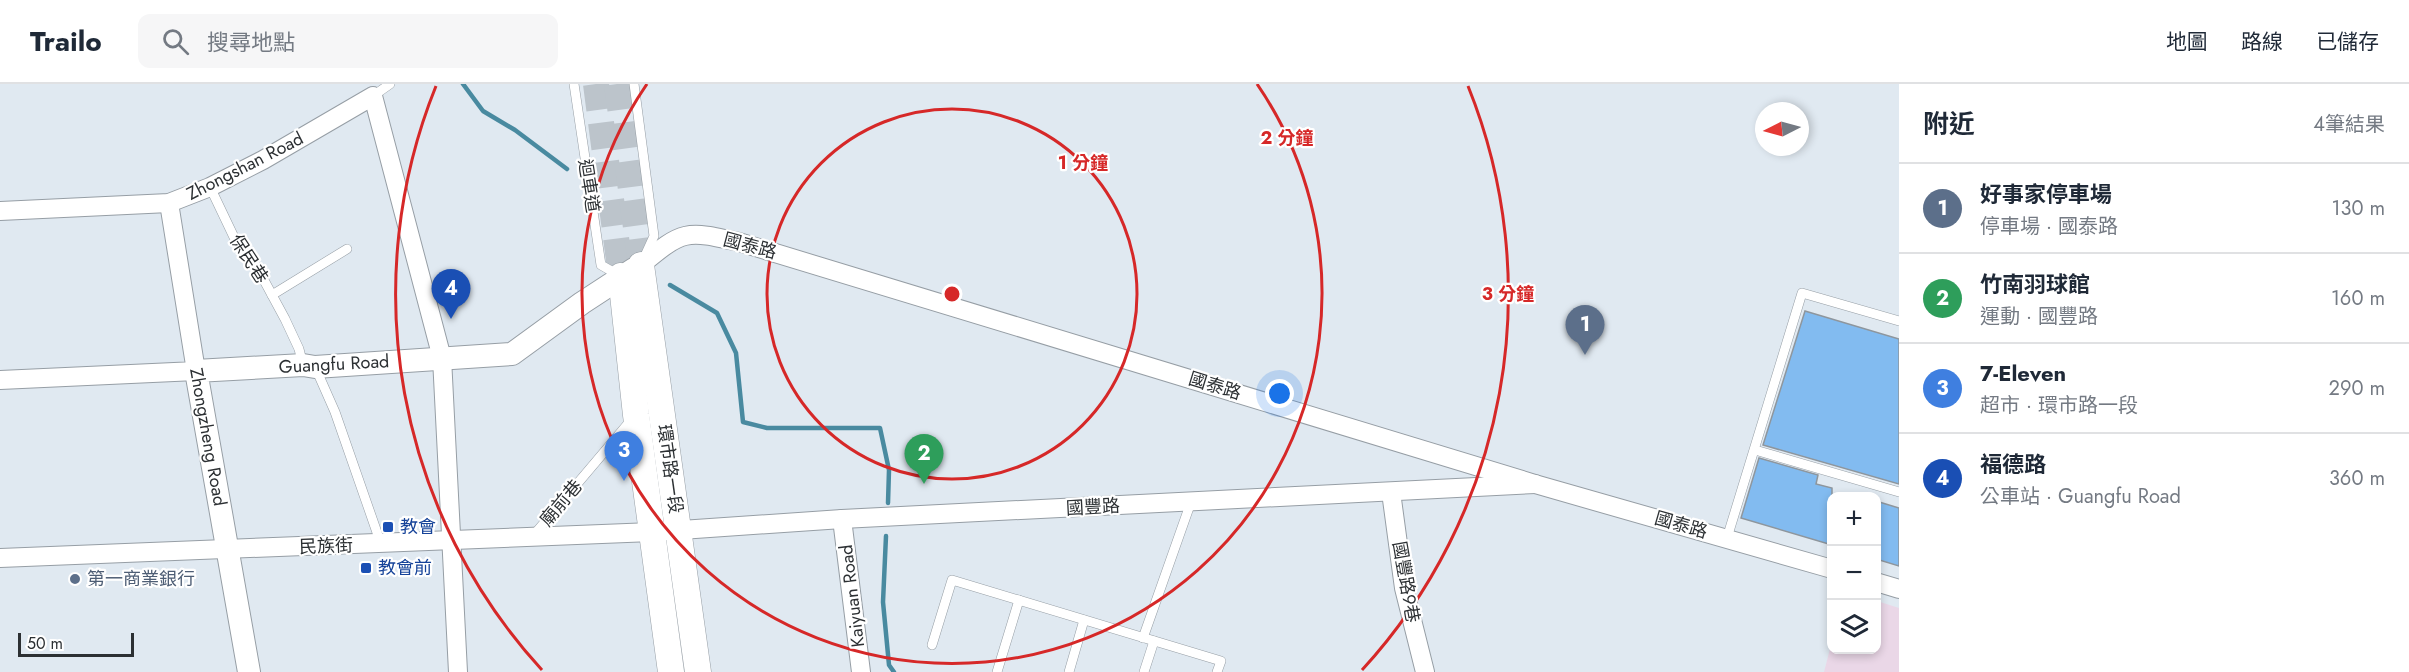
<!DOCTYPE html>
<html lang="zh-TW">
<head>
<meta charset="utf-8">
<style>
	body { margin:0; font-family:Jost,"Noto Sans TC",sans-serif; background:#f6f6f7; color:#1f2937 }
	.controls { position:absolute; right:18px; bottom:18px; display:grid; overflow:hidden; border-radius:12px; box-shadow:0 3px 9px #0003 }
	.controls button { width:54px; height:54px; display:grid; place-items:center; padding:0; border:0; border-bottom:2px solid #e0e1e3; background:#fff; color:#1f2937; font:30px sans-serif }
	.compass { position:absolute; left:1755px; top:18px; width:54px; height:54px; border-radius:50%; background:#fff; box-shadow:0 3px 9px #0003; rotate:264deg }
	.scale { position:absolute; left:18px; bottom:15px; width:116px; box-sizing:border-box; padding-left:6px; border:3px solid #2c3033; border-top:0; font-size:16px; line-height:21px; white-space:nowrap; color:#2c3033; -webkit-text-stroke:4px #fff; paint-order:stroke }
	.you { position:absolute; left:1280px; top:310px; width:21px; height:21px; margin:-15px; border:4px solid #fff; border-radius:50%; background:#1a73e8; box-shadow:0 0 0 9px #1a73e833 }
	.badge { display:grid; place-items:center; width:39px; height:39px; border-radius:50%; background:#a21155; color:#fff; font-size:20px; font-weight:700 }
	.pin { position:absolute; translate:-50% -50px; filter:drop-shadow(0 2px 3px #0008) }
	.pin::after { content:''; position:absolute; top:32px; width:21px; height:18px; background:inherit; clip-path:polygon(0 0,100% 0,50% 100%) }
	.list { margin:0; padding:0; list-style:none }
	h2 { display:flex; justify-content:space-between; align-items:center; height:78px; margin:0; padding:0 24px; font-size:26px }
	h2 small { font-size:20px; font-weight:400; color:#747a83 }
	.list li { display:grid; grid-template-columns:39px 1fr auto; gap:18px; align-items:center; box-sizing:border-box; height:90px; padding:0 24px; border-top:2px solid #e0e1e3 }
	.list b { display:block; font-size:22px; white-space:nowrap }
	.list p { margin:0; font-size:20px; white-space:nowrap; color:#747a83 }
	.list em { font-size:20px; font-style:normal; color:#747a83 }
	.icon { flex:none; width:33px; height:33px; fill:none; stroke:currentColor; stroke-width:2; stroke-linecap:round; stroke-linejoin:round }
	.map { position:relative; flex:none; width:1899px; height:588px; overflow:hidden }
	header { display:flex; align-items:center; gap:36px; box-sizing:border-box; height:84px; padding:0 30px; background:#fff; border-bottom:2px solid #e0e1e3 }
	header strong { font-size:28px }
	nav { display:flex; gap:33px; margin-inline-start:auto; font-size:21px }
	.search { width:420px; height:54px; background:#f6f6f7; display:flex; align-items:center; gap:15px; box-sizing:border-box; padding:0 21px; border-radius:12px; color:#747a83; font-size:22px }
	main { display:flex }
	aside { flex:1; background:#fff }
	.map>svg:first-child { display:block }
	.commercial { fill:#ead7e7 }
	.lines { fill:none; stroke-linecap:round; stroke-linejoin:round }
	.stream { stroke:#498aa0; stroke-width:4.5 }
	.building { fill:#82bbf0; stroke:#8e969d; stroke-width:1.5 }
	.secondary-tunnel { stroke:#bcc4cb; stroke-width:26; stroke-dasharray:26 13; stroke-linecap:butt }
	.service-casing { stroke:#969ea5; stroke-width:10 }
	.minor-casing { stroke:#969ea5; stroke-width:20 }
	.tertiary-casing { stroke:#969ea5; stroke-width:24 }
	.secondary-casing { stroke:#969ea5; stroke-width:27 }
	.service { stroke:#fff; stroke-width:9 }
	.minor { stroke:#fff; stroke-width:18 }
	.tertiary { stroke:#fff; stroke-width:22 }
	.secondary { stroke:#fff; stroke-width:26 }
	.ring { fill:none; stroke:#d62828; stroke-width:3 }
	.transit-dot { fill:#1a4fb4; stroke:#fff; stroke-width:2 }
	.service-dot { fill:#5c6f8a; stroke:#fff; stroke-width:2 }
	.labels { text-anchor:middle; stroke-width:4.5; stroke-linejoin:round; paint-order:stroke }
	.street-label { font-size:18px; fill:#2c3033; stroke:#fff }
	.transit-label { font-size:18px; fill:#164399; stroke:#fff; text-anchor:start }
	.service-label { font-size:18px; fill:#4e5e75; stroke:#fff; text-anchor:start }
	.centre { fill:#d62828; stroke:#fff; stroke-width:3 }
	.ring-label { font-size:18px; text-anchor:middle; font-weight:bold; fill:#d62828; stroke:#fff; stroke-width:4.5; stroke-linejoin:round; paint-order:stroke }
</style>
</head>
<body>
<header>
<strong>Trailo</strong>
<div class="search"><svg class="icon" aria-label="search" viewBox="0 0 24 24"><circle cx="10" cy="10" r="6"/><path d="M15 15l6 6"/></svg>搜尋地點</div>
<nav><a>地圖</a><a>路線</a><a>已儲存</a></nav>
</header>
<main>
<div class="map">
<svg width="1899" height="588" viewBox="0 0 1899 588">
	<rect width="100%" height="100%" fill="#e0e9f1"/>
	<path class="commercial" d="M 1877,517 L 1899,524 L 1899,588 L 1824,588 L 1831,561 L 1832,566 L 1876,566 Z"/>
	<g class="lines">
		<g class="stream">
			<path d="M 463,0 L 483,27 L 515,46 L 567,85"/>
			<path d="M 670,201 L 717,229 L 736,269 L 743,338 L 767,344 L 880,344 L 889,386 L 888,419"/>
			<path d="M 886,452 L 883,518 L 889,581 L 894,588"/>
		</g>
	</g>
	<g class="building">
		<path d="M 1805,227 L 1899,255 L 1899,400 L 1763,361 Z"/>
		<path d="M 1759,374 L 1818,391 L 1816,400 L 1832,404 L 1832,461 L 1741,434 Z"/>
		<path d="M 1876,417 L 1899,424 L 1899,482 L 1876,475 Z"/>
	</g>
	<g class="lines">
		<g class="secondary-tunnel">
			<path d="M 596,0 L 621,192"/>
			<path d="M 617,0 L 641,181"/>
		</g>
		<defs>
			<g id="service">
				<path d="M 574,0 L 601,181 L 620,192"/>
				<path d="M 634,0 L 654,152 L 644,174"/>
				<path d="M 373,12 L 390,0"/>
				<path d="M 210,103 L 242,170 L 253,176 L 285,235 L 299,265 L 303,281"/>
				<path d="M 272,211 L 347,165"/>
				<path d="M 316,285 L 335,328 L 381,460"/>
				<path d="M 1755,366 L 1899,408"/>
				<path d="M 533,452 L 632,335"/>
				<path d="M 1727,454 L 1802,209 L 1899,237"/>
				<path d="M 1143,554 L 1191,418"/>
				<path d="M 932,561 L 952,496 L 1221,577 L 1217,588"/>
				<path d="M 997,588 L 1019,516"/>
				<path d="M 1069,588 L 1084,536"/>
				<path d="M 1144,588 L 1154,557"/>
			</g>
			<g id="minor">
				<path d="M 0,127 L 169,119 L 210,103 L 263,76 L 373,12 L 442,274 L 458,588"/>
				<path d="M 641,181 C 683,146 685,146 739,158 L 1535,400 L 1832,485"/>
				<path d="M 0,296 L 196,287 L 169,119"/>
				<path d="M 1391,408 L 1404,504 L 1425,588"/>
				<path d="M 842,435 L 861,588"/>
				<path d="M 0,474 L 652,448 L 842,435 L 1535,400"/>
				<path d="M 1876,498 L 1899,505"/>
			</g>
			<path id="tertiary" d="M 249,588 L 196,287 L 303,281 L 315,283 L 512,270 L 582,219 L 634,185"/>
			<g id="secondary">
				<path d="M 641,181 L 698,588"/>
				<path d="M 621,192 L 636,331 L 671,588"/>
			</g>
		</defs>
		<use href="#service" class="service-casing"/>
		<use href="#minor" class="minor-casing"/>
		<use href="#tertiary" class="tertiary-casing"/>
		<use href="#secondary" class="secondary-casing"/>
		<use href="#service" class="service"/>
		<use href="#minor" class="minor"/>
		<use href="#tertiary" class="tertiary"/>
		<use href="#secondary" class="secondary"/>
	</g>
	<g class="ring">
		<circle cx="952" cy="210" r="185"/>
		<path d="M1257 0A370 370 0 1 1 647 0"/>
		<path d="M542 586A556 556 0 0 1 436 2M1468 2A556 556 0 0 1 1362 586"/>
	</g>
	<g class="transit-dot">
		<rect x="382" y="437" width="12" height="12" rx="3"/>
		<rect x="360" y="478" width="12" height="12" rx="3"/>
	</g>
	<circle class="service-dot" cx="75" cy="495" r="6"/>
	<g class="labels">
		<g class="street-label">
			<text transform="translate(245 82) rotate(-27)" y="6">Zhongshan Road</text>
			<text transform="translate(589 102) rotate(81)" y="6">迴車道</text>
			<text transform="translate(750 162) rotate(15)" y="6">國泰路</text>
			<text transform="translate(249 175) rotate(57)" y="6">保民巷</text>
			<text transform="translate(334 280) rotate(-3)" y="6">Guangfu Road</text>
			<text transform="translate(1215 302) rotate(17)" y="6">國泰路</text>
			<text transform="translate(208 353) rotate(80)" y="6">Zhongzheng Road</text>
			<text transform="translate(670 385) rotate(82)" y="6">環市路一段</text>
			<text transform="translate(561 419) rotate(-50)" y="6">廟前巷</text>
			<text transform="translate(1093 423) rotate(-3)" y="6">國豐路</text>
			<text transform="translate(1681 441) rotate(16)" y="6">國泰路</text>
			<text transform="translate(326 462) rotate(-2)" y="6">民族街</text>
			<text transform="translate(1406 498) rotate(80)" y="6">國豐路9巷</text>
			<text transform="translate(852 512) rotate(-97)" y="6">Kaiyuan Road</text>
		</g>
		<g class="transit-label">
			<text x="400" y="449">教會</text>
			<text x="378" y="490">教會前</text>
		</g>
		<g class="service-label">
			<text x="87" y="501">第一商業銀行</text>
		</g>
	</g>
	<circle cx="952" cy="210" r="9" class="centre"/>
	<g class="ring-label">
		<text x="1287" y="60">2 分鐘</text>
		<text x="1083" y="85">1 分鐘</text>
		<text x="1508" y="216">3 分鐘</text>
	</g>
</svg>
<div class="controls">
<button>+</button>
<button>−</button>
<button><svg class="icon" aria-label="layers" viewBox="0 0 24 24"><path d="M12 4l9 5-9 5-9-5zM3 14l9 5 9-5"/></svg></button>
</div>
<svg class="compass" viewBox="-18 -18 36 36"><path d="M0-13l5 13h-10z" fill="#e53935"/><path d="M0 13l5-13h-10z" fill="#747a83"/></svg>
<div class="scale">50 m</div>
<div class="you"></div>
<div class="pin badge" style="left:1585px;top:271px;background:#5c6f8a">1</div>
<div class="pin badge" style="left:924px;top:400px;background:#2e9e5b">2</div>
<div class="pin badge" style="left:624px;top:397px;background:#3f7fe0">3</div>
<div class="pin badge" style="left:451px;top:235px;background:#1a4fb4">4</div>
</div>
<aside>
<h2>附近<small>4筆結果</small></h2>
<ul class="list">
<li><span class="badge" style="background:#5c6f8a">1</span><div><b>好事家停車場</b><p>停車場 · 國泰路</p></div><em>130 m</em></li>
<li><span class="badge" style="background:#2e9e5b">2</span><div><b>竹南羽球館</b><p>運動 · 國豐路</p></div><em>160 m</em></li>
<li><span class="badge" style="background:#3f7fe0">3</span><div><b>7-Eleven</b><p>超市 · 環市路一段</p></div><em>290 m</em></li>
<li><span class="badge" style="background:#1a4fb4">4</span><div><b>福德路</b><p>公車站 · Guangfu Road</p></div><em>360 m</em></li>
</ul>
</aside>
</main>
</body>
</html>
